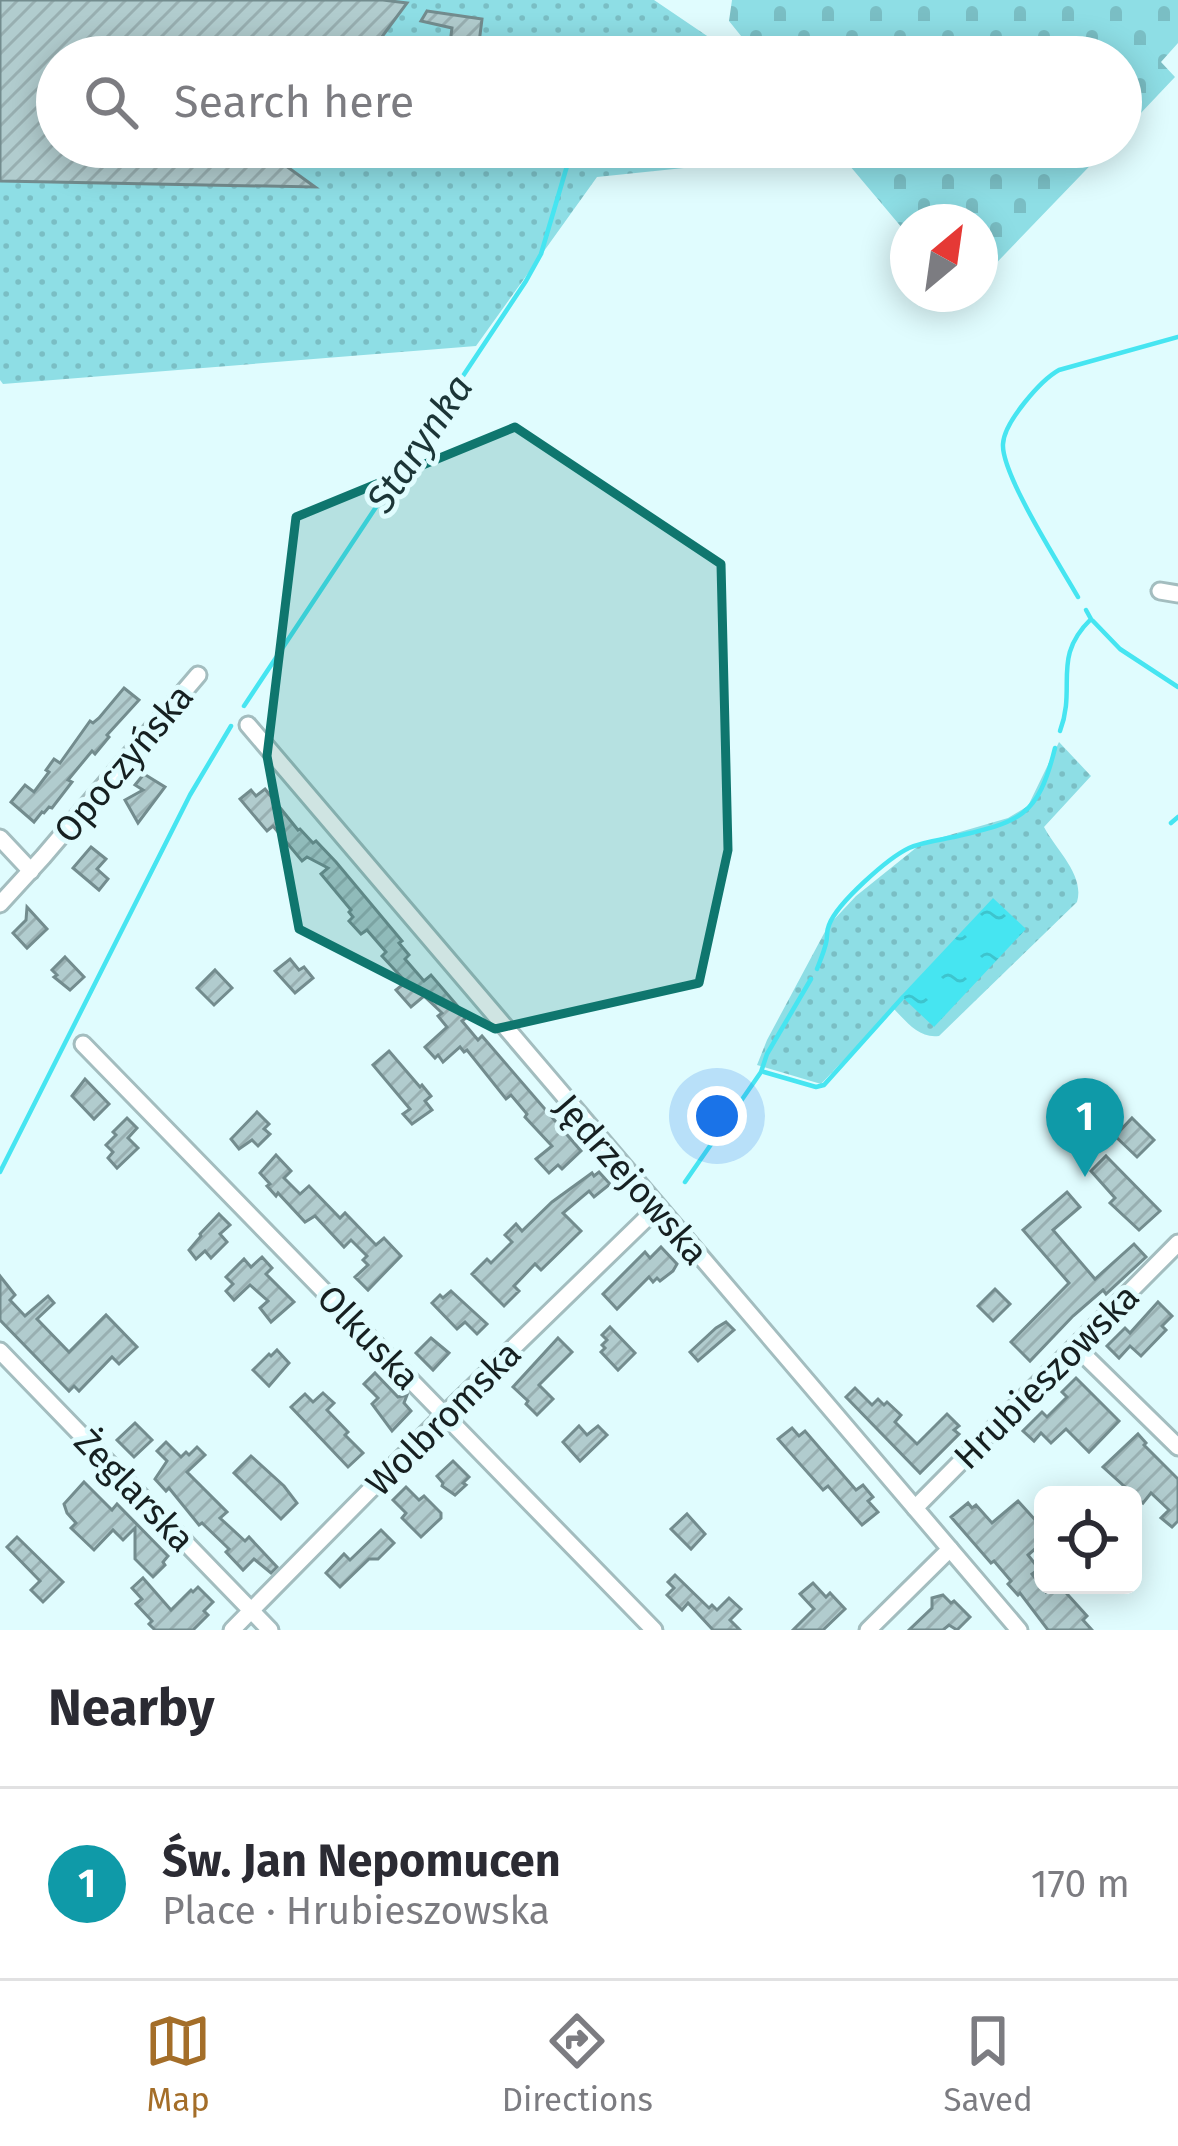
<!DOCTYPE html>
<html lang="en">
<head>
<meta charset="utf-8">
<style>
	body { margin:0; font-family:"Fira Sans",sans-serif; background:#f2f2f3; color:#2b2b33 }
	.controls { position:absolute; right:36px; bottom:36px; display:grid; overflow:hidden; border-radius:18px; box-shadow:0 6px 30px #0003 }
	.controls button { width:108px; height:108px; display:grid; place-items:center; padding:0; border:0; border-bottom:3px solid #e1e1e2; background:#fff; color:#2b2b33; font:60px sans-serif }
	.compass { position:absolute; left:890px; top:204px; width:108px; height:108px; border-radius:50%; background:#fff; box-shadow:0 6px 30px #0003; rotate:29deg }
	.you { position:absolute; left:717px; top:1116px; width:42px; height:42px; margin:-30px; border:9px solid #fff; border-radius:50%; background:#1a73e8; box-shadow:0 0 0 18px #1a73e833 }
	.badge { display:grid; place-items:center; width:78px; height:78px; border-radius:50%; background:#a46e29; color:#fff; font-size:39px; font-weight:700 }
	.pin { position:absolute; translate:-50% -99px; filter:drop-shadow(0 3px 6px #0008) }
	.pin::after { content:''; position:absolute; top:63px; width:42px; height:36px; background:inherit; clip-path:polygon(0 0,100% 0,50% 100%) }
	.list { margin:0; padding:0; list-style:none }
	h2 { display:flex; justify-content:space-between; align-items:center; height:156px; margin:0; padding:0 48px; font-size:51px }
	h2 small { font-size:39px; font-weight:400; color:#7c7c81 }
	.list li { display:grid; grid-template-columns:78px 1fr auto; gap:36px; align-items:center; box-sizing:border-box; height:192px; padding:0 48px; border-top:3px solid #e1e1e2 }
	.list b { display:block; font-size:45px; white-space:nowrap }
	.list p { margin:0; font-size:39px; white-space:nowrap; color:#7c7c81 }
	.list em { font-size:39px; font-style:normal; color:#7c7c81 }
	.icon { flex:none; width:66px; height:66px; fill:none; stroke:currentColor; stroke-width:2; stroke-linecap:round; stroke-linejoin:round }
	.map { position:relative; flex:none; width:1178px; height:1630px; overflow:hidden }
	.search { position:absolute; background:#fff; box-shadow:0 6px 30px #0003; left:36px; right:36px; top:36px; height:132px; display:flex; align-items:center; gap:30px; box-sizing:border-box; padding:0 42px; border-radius:66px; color:#7c7c81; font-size:45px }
	.sheet { height:348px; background:#fff }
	nav { display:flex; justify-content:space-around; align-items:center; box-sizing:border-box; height:168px; border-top:3px solid #e1e1e2; background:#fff; font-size:33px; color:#7c7c81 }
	nav a { display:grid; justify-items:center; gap:6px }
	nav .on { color:#a46e29 }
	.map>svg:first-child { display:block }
	.green { fill:url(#green-dots) }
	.cemetery { fill:url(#cemetery-stones) }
	.water { fill:url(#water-ripples) }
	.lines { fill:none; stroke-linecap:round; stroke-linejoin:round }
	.stream { stroke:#46e5f1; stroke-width:4.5 }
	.building { fill:url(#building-hatch); stroke:#738c8e; stroke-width:3 }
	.minor-casing { stroke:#a3bdbf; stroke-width:21 }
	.minor { stroke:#fff; stroke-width:15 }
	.marked { fill:#0f766e; fill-opacity:0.2; stroke:#0f766e; stroke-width:9; stroke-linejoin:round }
	.labels { text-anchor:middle; stroke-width:10; stroke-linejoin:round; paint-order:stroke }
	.street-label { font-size:36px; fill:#162021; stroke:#e0fcfe }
	.water-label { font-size:39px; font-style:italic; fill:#1b3537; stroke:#e0fcfe }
</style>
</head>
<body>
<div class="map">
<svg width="1178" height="1630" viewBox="0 0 1178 1630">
	<defs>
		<pattern id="green-dots" width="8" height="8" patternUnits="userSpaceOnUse" patternTransform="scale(3)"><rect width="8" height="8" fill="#8edee5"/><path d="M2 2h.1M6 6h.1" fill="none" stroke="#7abec4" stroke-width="1.8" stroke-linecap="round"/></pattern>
		<pattern id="cemetery-stones" width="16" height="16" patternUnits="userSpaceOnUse" patternTransform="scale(3)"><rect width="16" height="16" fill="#8edee5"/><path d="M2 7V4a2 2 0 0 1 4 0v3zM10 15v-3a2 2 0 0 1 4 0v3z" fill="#7abec4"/></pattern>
		<pattern id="water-ripples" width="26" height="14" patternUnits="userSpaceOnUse" patternTransform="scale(3)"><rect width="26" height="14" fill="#46e5f1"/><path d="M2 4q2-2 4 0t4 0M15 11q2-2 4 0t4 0" fill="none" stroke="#3dc4ce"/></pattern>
		<pattern id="building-hatch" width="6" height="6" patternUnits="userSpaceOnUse" patternTransform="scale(3)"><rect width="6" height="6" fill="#b1ccce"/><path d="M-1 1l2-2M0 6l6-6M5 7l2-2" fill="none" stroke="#98afb1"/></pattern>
	</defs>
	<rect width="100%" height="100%" fill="#e0fcfe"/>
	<g class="green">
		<path d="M 0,0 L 654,0 L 716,42 L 719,57 L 57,57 L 57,147 L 716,147 L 703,166 L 597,177 L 476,346 L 3,384 L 0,380 Z"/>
		<path d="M 1059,742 L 1091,776 L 1044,827 C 1056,850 1085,875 1077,902 L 939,1036 C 919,1039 906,1021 893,1008 L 821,1084 L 757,1065 L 767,1040 L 828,926 L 856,896 L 922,843 L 1008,818 L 1028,806 Z"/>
	</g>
	<g class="cemetery">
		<path d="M 732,0 L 1178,0 L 1178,43 L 1161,62 L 1175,77 L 1121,134 L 1121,57 L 758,57 L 729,21 Z"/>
		<path d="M 834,147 L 1108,147 L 980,280 L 980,222 L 908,222 L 908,235 Z"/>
	</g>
	<path class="water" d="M 993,898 L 1026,929 L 934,1027 L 901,996 Z"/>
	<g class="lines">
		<g class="stream">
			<path d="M 1078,597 C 1061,567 1001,474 1003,444 C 1004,422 1041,380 1059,370 L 1178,337"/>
			<path d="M 1093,621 L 1120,649 L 1178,687"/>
			<path d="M 244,706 L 526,281 L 541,254 L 567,166"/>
			<path d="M 1060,731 C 1077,686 1051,658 1091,619 L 1086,610"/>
			<path d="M 1171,823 L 1178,817"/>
			<path d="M 817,969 C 820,961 824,952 826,943 C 828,935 826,932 829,925 C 837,903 888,858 909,848 C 922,842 939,840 954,837 C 1020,822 1038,817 1055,748"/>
			<path d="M 764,1072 L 816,1087 L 824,1085 L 902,998"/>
			<path d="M 0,1172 L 190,795 L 231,726"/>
			<path d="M 685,1182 L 761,1072 L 767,1054 L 811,979"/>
		</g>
	</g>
	<g class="building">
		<path d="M 0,0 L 383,0 L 407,3 L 367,57 L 57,57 L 57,147 L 300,147 L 286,166 L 315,187 L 0,181 Z"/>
		<path d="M 427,11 L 482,19 L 479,43 L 476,46 L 450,43 L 452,28 L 421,21 Z"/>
		<path d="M 124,688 L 139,700 L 107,735 L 109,737 L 95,754 L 92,751 L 68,780 L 72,782 L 52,808 L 49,807 L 44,813 L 42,812 L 34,822 L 11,802 L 25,785 L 34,792 L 49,772 L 46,770 L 54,759 L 60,763 L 90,721 L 93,723 L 99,718 Z"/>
		<path d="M 144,774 L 165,787 L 138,823 L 125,800 L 143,790 L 135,785 Z"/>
		<path d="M 265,789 L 298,830 L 300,829 L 313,843 L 316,841 L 336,862 L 402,941 L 399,943 L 409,955 L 405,959 L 424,981 L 431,975 L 467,1017 L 462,1021 L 478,1040 L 482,1036 L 581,1151 L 562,1169 L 558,1165 L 549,1173 L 536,1159 L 552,1146 L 525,1117 L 527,1114 L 511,1095 L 506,1099 L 467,1050 L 464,1052 L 460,1047 L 443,1062 L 438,1055 L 435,1058 L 425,1047 L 447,1027 L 438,1016 L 442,1013 L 424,996 L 411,1007 L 396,990 L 406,982 L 382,956 L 386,952 L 367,930 L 361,934 L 349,921 L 353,917 L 349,912 L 351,910 L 321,874 L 328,868 L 307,857 L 302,861 L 273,826 L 267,831 L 240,799 L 251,790 L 256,796 Z"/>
		<path d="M 91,847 L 106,859 L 97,869 L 108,879 L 99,890 L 73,868 Z"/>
		<path d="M 27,907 L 47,929 L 27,948 L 13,933 L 26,920 Z"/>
		<path d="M 65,957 L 84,977 L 70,990 L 54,977 L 57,975 L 52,970 Z"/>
		<path d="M 290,959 L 299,970 L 304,967 L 313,978 L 295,993 L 275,971 Z"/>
		<path d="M 215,970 L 232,988 L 214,1005 L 197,988 Z"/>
		<path d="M 389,1051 L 420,1087 L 422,1085 L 431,1096 L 425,1101 L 432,1110 L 412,1124 L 403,1114 L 410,1109 L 373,1065 Z"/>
		<path d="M 85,1079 L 109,1104 L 94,1119 L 72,1096 Z"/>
		<path d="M 257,1112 L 269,1124 L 264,1129 L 270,1134 L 258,1146 L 252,1140 L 239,1149 L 231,1139 Z"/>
		<path d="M 127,1118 L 137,1128 L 128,1138 L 138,1148 L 117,1168 L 108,1158 L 113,1152 L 106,1145 L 116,1135 L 113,1132 Z"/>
		<path d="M 1132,1118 L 1154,1140 L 1137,1157 L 1115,1136 Z"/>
		<path d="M 276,1155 L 291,1171 L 284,1178 L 300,1194 L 309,1186 L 340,1218 L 345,1213 L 376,1245 L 384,1238 L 401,1256 L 368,1290 L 355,1277 L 368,1265 L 363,1260 L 367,1256 L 351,1240 L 344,1247 L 315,1216 L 305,1222 L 278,1193 L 276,1196 L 267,1186 L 270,1184 L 260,1173 Z"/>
		<path d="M 1106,1156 L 1160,1211 L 1139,1230 L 1110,1203 L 1115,1198 L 1091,1171 Z"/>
		<path d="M 599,1172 L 610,1184 L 594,1197 L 589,1191 L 563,1213 L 581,1231 L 541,1270 L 535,1264 L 514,1286 L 519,1291 L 504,1306 L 472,1274 L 487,1259 L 491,1263 L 512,1242 L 505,1235 L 516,1224 L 522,1231 L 552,1202 L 592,1173 L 594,1176 Z"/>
		<path d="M 1067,1192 L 1080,1207 L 1053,1230 L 1095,1279 L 1134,1244 L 1146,1257 L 1106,1294 L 1103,1290 L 1073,1316 L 1030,1361 L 1011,1342 L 1069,1283 L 1023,1230 Z"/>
		<path d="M 219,1214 L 230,1225 L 220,1234 L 227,1242 L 211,1258 L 205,1251 L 196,1259 L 189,1250 L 201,1236 L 200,1234 Z"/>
		<path d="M 661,1247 L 677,1264 L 673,1271 L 660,1281 L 657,1278 L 653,1282 L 649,1277 L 617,1309 L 603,1294 L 645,1252 L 650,1258 Z"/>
		<path d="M 262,1257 L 272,1268 L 266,1274 L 294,1302 L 271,1322 L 260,1308 L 268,1301 L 250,1285 L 234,1300 L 226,1291 L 233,1284 L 226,1277 L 244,1259 L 251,1267 Z"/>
		<path d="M 0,1276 L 15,1295 L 10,1300 L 25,1316 L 48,1296 L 54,1303 L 37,1319 L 69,1352 L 106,1315 L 137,1347 L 119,1364 L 112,1357 L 79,1391 L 74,1386 L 69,1391 L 0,1320 Z"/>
		<path d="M 995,1289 L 1010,1304 L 993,1321 L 978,1306 Z"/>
		<path d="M 451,1291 L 487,1324 L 477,1334 L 465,1322 L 457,1329 L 432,1303 L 440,1295 L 443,1298 Z"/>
		<path d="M 1158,1302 L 1172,1316 L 1162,1326 L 1166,1330 L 1141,1356 L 1130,1346 L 1119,1358 L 1107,1346 L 1125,1328 L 1130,1333 Z"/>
		<path d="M 726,1322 L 734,1330 L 698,1361 L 690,1352 L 716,1328 Z"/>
		<path d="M 610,1327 L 635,1353 L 618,1370 L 601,1352 L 605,1348 L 602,1345 L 607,1340 L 602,1335 Z"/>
		<path d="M 431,1338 L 449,1353 L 433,1370 L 416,1353 Z"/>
		<path d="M 558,1338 L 572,1352 L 539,1385 L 553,1399 L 537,1415 L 526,1404 L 528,1401 L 513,1387 Z"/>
		<path d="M 277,1350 L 289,1363 L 269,1386 L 253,1370 L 269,1354 L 271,1356 Z"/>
		<path d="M 375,1373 L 398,1397 L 407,1395 L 404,1403 L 411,1411 L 392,1431 L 372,1404 L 378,1398 L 364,1384 Z"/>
		<path d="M 1076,1378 L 1119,1421 L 1089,1452 L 1066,1429 L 1051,1443 L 1041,1433 L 1034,1441 L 1023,1431 L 1042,1412 L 1047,1417 L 1067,1397 L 1062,1392 Z"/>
		<path d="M 855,1388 L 872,1405 L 878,1399 L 884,1405 L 887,1402 L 901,1415 L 895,1422 L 917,1444 L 947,1414 L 959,1426 L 954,1430 L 959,1434 L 920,1473 L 846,1397 Z"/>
		<path d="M 323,1393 L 334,1403 L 327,1410 L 348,1432 L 345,1435 L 363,1453 L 348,1467 L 291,1407 L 305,1394 L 313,1402 Z"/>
		<path d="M 135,1423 L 152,1440 L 134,1457 L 117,1440 Z"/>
		<path d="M 579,1426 L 587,1435 L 598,1426 L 607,1435 L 580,1461 L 563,1442 Z"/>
		<path d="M 792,1428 L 799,1436 L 805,1431 L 856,1490 L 863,1485 L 873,1497 L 868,1501 L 878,1512 L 862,1525 L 828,1486 L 823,1490 L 778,1439 Z"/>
		<path d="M 1138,1434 L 1146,1443 L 1144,1445 L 1178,1479 L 1178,1521 L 1172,1527 L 1161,1518 L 1169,1510 L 1151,1493 L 1143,1503 L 1103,1467 Z"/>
		<path d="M 166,1442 L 181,1457 L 186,1452 L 189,1455 L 197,1447 L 205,1455 L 187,1472 L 227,1512 L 220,1518 L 245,1541 L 249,1537 L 277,1567 L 271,1573 L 254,1559 L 243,1570 L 226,1552 L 229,1549 L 202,1523 L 199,1525 L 169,1488 L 166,1491 L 155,1479 L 167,1461 L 157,1451 Z"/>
		<path d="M 251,1456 L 284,1486 L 297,1503 L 281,1519 L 234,1473 Z"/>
		<path d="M 453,1461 L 469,1477 L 463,1483 L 466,1485 L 455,1495 L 442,1486 L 443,1483 L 437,1476 Z"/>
		<path d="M 84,1482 L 112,1510 L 117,1504 L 168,1556 L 163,1562 L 165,1565 L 153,1577 L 135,1559 L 135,1528 L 123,1540 L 113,1530 L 94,1550 L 71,1528 L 76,1523 L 67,1513 L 64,1504 Z"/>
		<path d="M 406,1487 L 419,1500 L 424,1496 L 441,1513 L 441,1518 L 421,1537 L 402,1518 L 406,1513 L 393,1500 Z"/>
		<path d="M 1018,1501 L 1037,1522 L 1043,1517 L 1043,1542 L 1028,1555 L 1039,1569 L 1032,1574 L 1046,1592 L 1054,1585 L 1059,1585 L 1087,1616 L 1083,1620 L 1092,1630 L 1048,1630 L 1020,1593 L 1018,1595 L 1008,1584 L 1011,1581 L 994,1561 L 991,1563 L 951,1517 L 968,1503 L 972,1508 L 976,1505 L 992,1523 Z"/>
		<path d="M 687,1514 L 705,1534 L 691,1549 L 671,1529 Z"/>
		<path d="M 381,1530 L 394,1543 L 378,1559 L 369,1559 L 340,1587 L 326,1573 L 344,1554 L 350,1560 Z"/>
		<path d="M 17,1537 L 63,1582 L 43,1602 L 31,1590 L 40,1581 L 7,1547 Z"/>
		<path d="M 675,1575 L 709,1608 L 712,1605 L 717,1610 L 729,1598 L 741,1609 L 730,1620 L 740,1630 L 713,1630 L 688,1603 L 682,1610 L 667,1595 L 674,1588 L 668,1582 Z"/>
		<path d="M 143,1578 L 171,1610 L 191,1590 L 193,1592 L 198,1587 L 213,1602 L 204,1611 L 208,1615 L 193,1630 L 155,1630 L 149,1624 L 152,1621 L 136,1604 L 142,1599 L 132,1588 Z"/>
		<path d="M 813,1583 L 826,1597 L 830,1593 L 845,1609 L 823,1630 L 793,1630 L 814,1609 L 800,1594 Z"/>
		<path d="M 943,1595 L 951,1603 L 954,1601 L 970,1617 L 957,1630 L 949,1625 L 943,1630 L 909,1630 L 932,1608 L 932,1598 Z"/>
	</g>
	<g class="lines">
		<defs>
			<g id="minor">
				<path d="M 1160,591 L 1178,594"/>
				<path d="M 248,725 L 1019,1630"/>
				<path d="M 0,838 L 31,871"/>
				<path d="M 0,904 L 43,857 L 198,675"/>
				<path d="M 83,1044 L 654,1630"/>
				<path d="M 1076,1347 L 1178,1447"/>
				<path d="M 0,1351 L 270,1630"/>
				<path d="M 915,1508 L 1178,1243"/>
				<path d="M 232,1630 L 445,1414 L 657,1208"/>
				<path d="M 868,1630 L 950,1549"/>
			</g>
		</defs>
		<use href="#minor" class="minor-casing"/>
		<use href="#minor" class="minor"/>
	</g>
	<path class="marked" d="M 515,427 L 721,564 L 728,850 L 699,983 L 495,1029 L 299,929 L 267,756 L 296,517 Z"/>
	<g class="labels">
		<g class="street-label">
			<text transform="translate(123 763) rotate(-50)" y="13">Opoczyńska</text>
			<text transform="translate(632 1179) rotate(49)" y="13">Jędrzejowska</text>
			<text transform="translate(369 1337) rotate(46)" y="13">Olkuska</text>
			<text transform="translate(1046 1376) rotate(-45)" y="13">Hrubieszowska</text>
			<text transform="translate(443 1418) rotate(-45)" y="13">Wolbromska</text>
			<text transform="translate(135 1490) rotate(46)" y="13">Żeglarska</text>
		</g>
		<g class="water-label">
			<text transform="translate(419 443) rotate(-56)" y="14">Starynka</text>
		</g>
	</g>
</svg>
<div class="controls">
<button><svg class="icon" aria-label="locate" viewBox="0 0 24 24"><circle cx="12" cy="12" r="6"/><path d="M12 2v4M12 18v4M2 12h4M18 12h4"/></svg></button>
</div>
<svg class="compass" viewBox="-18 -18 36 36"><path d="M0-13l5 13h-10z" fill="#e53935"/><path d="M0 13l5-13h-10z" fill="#7c7c81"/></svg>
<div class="you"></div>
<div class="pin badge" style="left:1085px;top:1177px;background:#0f9aa8">1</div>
<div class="search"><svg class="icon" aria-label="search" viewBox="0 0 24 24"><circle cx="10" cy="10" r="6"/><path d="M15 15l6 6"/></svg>Search here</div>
</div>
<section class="sheet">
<h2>Nearby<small></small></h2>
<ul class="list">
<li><span class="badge" style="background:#0f9aa8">1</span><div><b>Św. Jan Nepomucen</b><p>Place · Hrubieszowska</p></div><em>170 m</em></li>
</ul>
</section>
<nav>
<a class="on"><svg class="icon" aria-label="map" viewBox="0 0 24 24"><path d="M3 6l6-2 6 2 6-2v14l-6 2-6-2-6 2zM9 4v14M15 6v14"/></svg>Map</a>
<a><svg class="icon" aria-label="directions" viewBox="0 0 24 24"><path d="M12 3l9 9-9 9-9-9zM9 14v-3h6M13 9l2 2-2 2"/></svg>Directions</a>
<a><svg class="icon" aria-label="saved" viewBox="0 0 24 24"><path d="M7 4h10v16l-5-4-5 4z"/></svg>Saved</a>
</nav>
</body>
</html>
